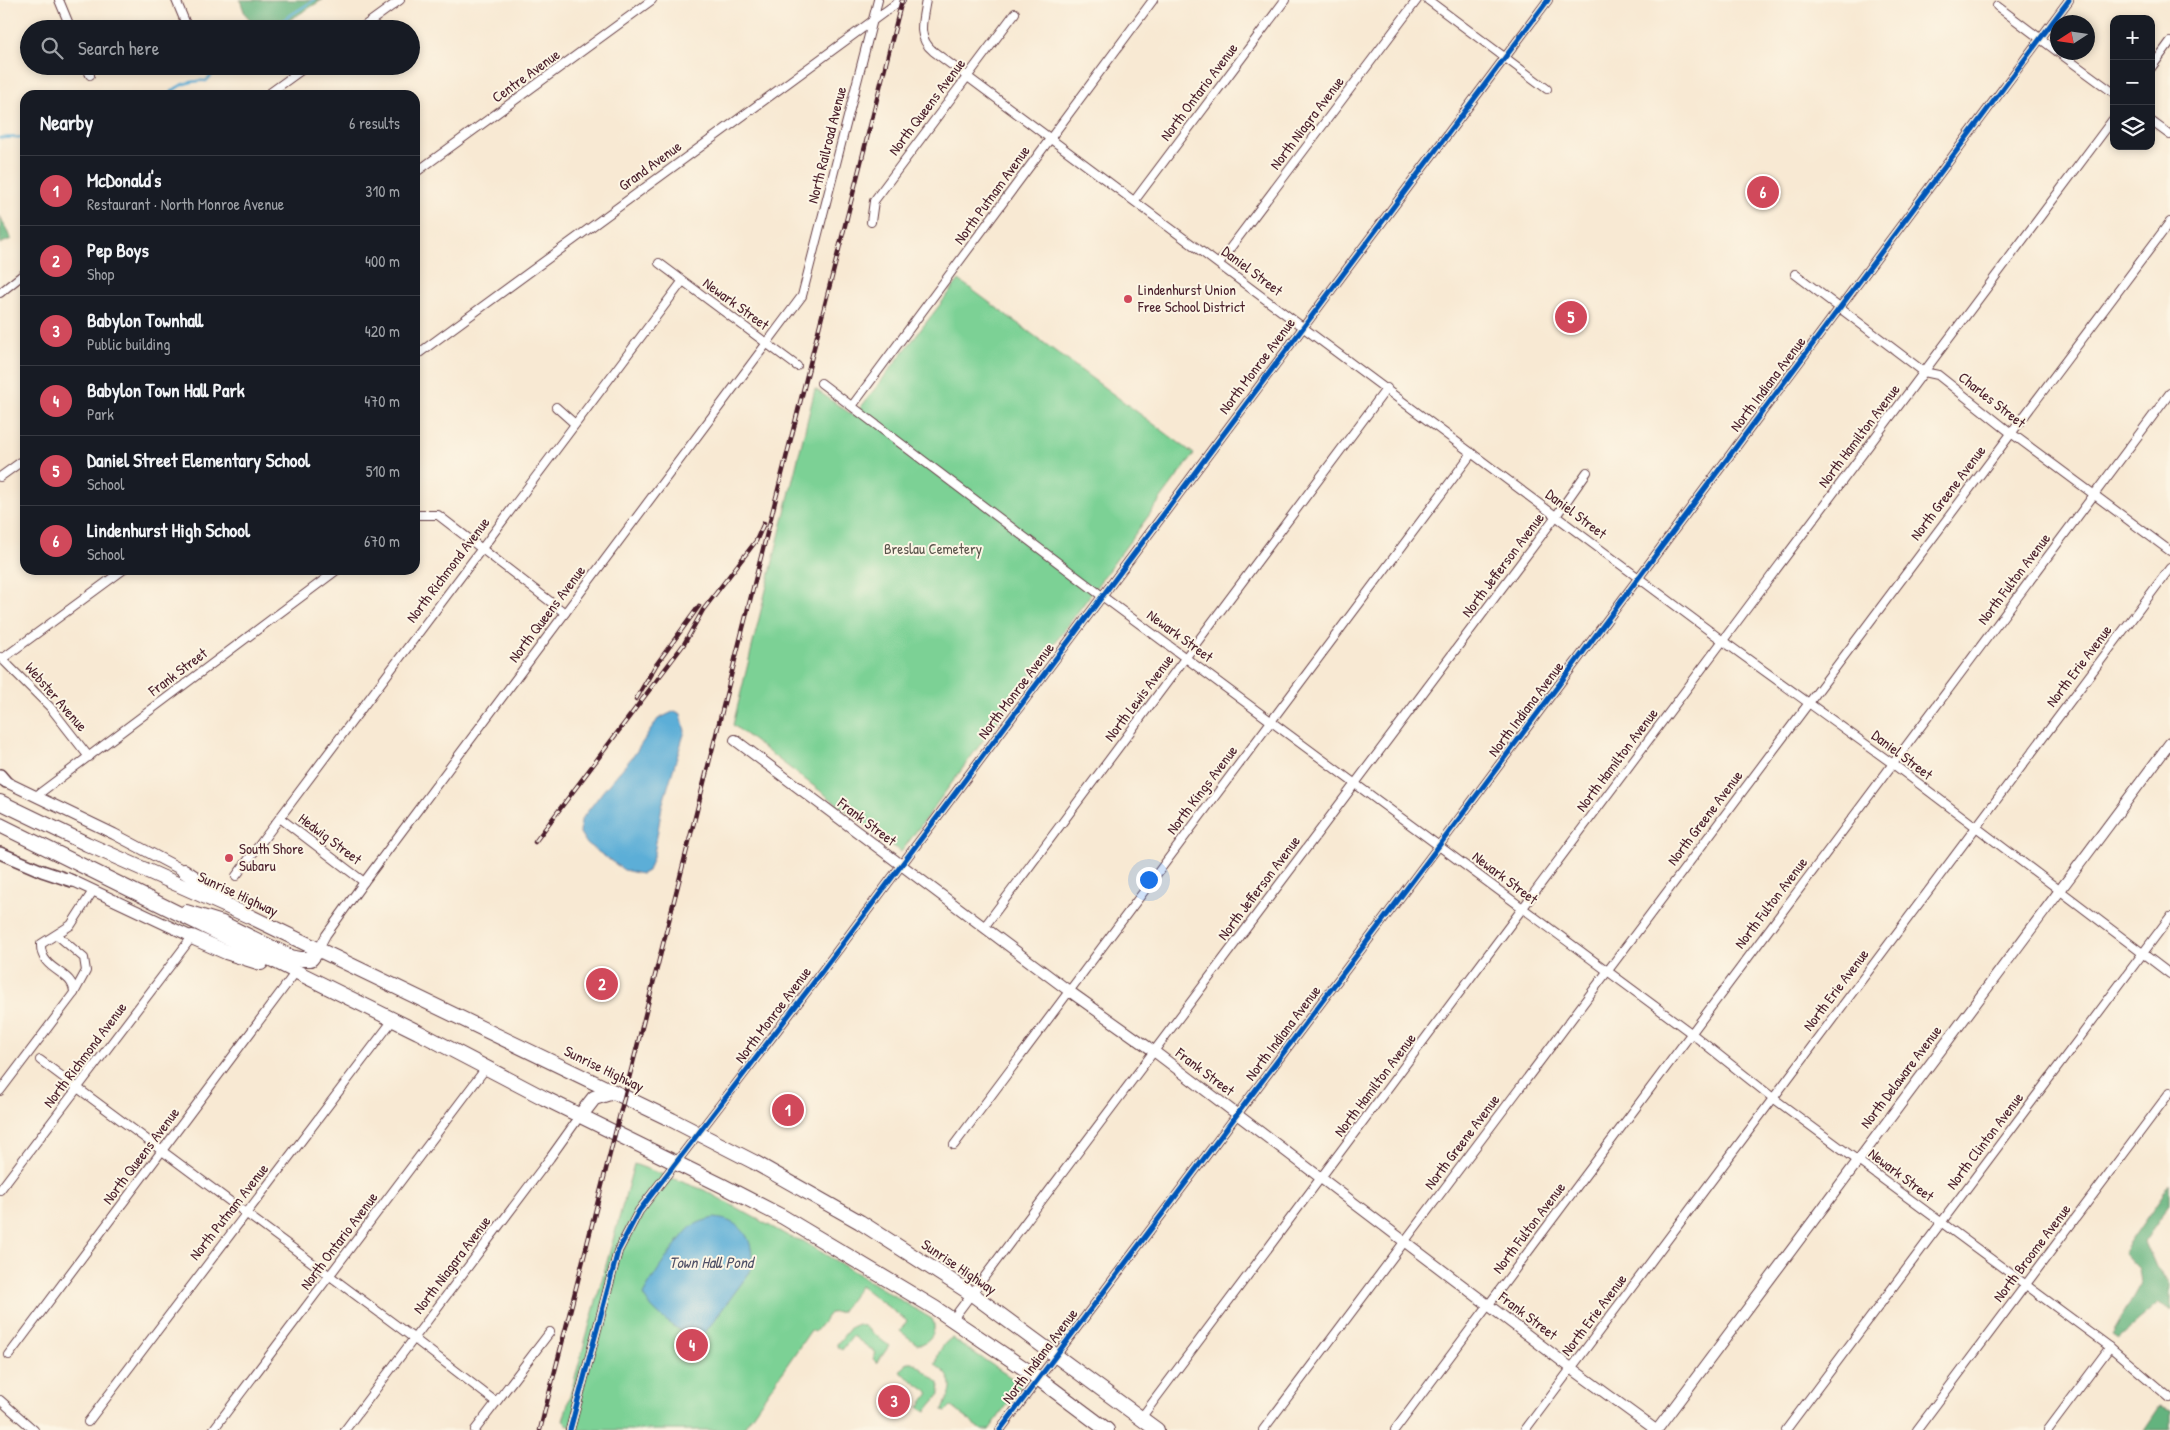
<!DOCTYPE html>
<html lang="en">
<head>
<meta charset="utf-8">
<style>
	body { margin:0; font-family:"Patrick Hand",sans-serif; background:#20242c; color:#f1f3f6 }
	.controls { position:absolute; right:15px; top:15px; display:grid; overflow:hidden; border-radius:10px; box-shadow:0 2px 8px #0003 }
	.controls button { width:45px; height:45px; display:grid; place-items:center; padding:0; border:0; border-bottom:1px solid #363941; background:#171b24; color:#f1f3f6; font:25px sans-serif }
	.compass { position:absolute; left:2050px; top:15px; width:45px; height:45px; border-radius:50%; background:#171b24; box-shadow:0 2px 8px #0003; rotate:258deg }
	.you { position:absolute; left:1148px; top:879px; width:18px; height:18px; margin:-12px; border:4px solid #fff; border-radius:50%; background:#1a73e8; box-shadow:0 0 0 8px #1a73e833 }
	.badge { display:grid; place-items:center; width:32px; height:32px; border-radius:50%; background:#d1495b; color:#fff; font-size:16px; font-weight:700 }
	.pin { position:absolute; translate:-50% -50%; border:2px solid #fff; box-shadow:0 1px 5px #0006 }
	.list { margin:0; padding:0; list-style:none }
	h2 { display:flex; justify-content:space-between; align-items:center; height:65px; margin:0; padding:0 20px; font-size:21px }
	h2 small { font-size:16px; font-weight:400; color:#9ea1a6 }
	.list li { display:grid; grid-template-columns:32px 1fr auto; gap:15px; align-items:center; box-sizing:border-box; height:70px; padding:0 20px; border-top:1px solid #363941 }
	.list b { display:block; font-size:19px; white-space:nowrap }
	.list p { margin:0; font-size:16px; white-space:nowrap; color:#9ea1a6 }
	.list em { font-size:16px; font-style:normal; color:#9ea1a6 }
	.icon { flex:none; width:28px; height:28px; fill:none; stroke:currentColor; stroke-width:2; stroke-linecap:round; stroke-linejoin:round }
	.map { position:relative; flex:none; width:2170px; height:1430px; overflow:hidden }
	.search { position:absolute; background:#171b24; box-shadow:0 2px 8px #0003; left:20px; top:20px; width:400px; height:55px; display:flex; align-items:center; gap:12px; box-sizing:border-box; padding:0 18px; border-radius:28px; color:#9ea1a6; font-size:19px }
	.panel { position:absolute; background:#171b24; box-shadow:0 2px 8px #0003; left:20px; top:90px; width:400px; height:485px; border-radius:15px }
	.map>svg:first-child { display:block }
	.green { fill:#7bd195; stroke:#627860 }
	.forest { fill:#64b37e; stroke:#576954 }
	.water { fill:#5baed7; stroke:#526681 }
	.lines { fill:none; stroke-linecap:round; stroke-linejoin:round }
	.stream { stroke:#5baed7; stroke-width:2.5 }
	.street-casing { stroke:#643d44; stroke-width:10 }
	.secondary-casing { stroke:#643d44; stroke-width:12 }
	.primary-casing { stroke:#643d44; stroke-width:14 }
	.highway-casing { stroke:#643d44; stroke-width:16 }
	.street { stroke:#fff; stroke-width:8 }
	.secondary { stroke:#fff; stroke-width:10 }
	.primary { stroke:#fff; stroke-width:11 }
	.highway { stroke:#fff; stroke-width:14 }
	.rail-casing { stroke:#4a1f2b; stroke-width:4.5 }
	.rail { stroke:#fcf5e5; stroke-width:2.5; stroke-dasharray:8; stroke-linecap:butt }
	.cycleway-casing { stroke:#fcf5e5; stroke-width:8 }
	.cycleway { stroke:#0057b8; stroke-width:5 }
	.poi-dot { fill:#d1495b; stroke:#fcf5e5; stroke-width:2 }
	.labels { text-anchor:middle; stroke-width:4; stroke-linejoin:round; paint-order:stroke }
	.street-label { font-size:15px; fill:#4a1f2b; stroke:#fcf5e5 }
	.poi-label { font-size:15px; fill:#4a1f2b; stroke:#fcf5e5; text-anchor:start }
	.park-label { font-size:15px; fill:#59544b; stroke:#fcf5e5 }
	.water-label { font-size:16px; font-style:italic; fill:#505167; stroke:#fcf5e5 }
</style>
</head>
<body>
<div class="map">
<svg width="2170" height="1430" viewBox="0 0 2170 1430">
	<rect width="100%" height="100%" fill="#fcf5e5"/>
	<filter id="ink" filterUnits="userSpaceOnUse"><feTurbulence type="fractalNoise" baseFrequency=".02" numOctaves="2"/><feDisplacementMap in="SourceGraphic" scale="10" xChannelSelector="R" yChannelSelector="G"/><feConvolveMatrix kernelMatrix="1 2 1 2 8 2 1 2 1" color-interpolation-filters="sRGB"/></filter>
	<filter id="wash" filterUnits="userSpaceOnUse"><feTurbulence type="fractalNoise" baseFrequency=".0096" numOctaves="4" result="noise"/><feDisplacementMap in="SourceGraphic" scale="20" xChannelSelector="R" yChannelSelector="G"/><feGaussianBlur stdDeviation="1.12" result="paint"/><feColorMatrix in="noise" values="0 0 0 0 0 0 0 0 0 0 0 0 0 0 0 0 0 1.4 0 .05"/><feComposite in="paint" operator="in"/></filter>
	<g filter="url(#wash)">
		<rect width="100%" height="100%" fill="#f8e9d3"/>
		<g class="green">
			<path d="M 959,280 L 1194,454 L 901,852 L 733,725 L 815,389 L 854,416 Z"/>
			<path d="M 634,1164 L 704,1190 L 790,1237 L 803,1241 L 932,1319 C 937,1329 933,1338 922,1344 L 917,1344 L 900,1331 L 907,1321 L 860,1286 L 841,1312 L 830,1313 L 815,1332 L 811,1330 L 742,1430 L 575,1430 L 563,1421 Z"/>
			<path d="M 858,1324 L 864,1326 L 889,1346 L 877,1363 L 873,1359 L 876,1353 L 853,1336 L 842,1350 L 837,1346 L 837,1344 L 851,1327 Z"/>
			<path d="M 952,1338 L 1019,1383 L 1020,1387 L 989,1430 L 982,1430 L 951,1406 L 946,1411 L 943,1410 C 946,1398 957,1389 947,1375 C 944,1371 938,1368 935,1363 L 937,1362 C 936,1354 945,1341 952,1338 Z"/>
			<path d="M 908,1362 L 913,1362 L 939,1383 L 940,1394 L 926,1411 L 919,1407 L 929,1393 L 900,1372 Z"/>
		</g>
		<g class="forest">
			<path d="M 240,0 L 322,0 L 275,29 L 259,29 L 245,14 Z"/>
			<path d="M 0,216 L 11,239 L 0,244 Z"/>
			<path d="M 2170,1184 L 2170,1204 L 2145,1241 L 2156,1267 L 2170,1283 L 2170,1311 L 2159,1303 L 2118,1338 L 2112,1334 L 2141,1283 L 2139,1269 L 2123,1252 Z"/>
			<path d="M 2160,1406 L 2170,1410 L 2170,1430 L 2144,1430 Z"/>
		</g>
		<g class="water">
			<path d="M 675,711 L 681,714 L 685,731 L 662,806 L 654,854 L 648,871 L 641,874 L 624,870 L 587,844 L 580,833 L 581,820 L 603,791 L 634,755 L 658,719 Z"/>
			<path d="M 714,1218 C 744,1220 757,1243 750,1272 L 701,1338 L 696,1340 C 679,1331 652,1313 643,1295 C 649,1282 681,1235 691,1227 C 698,1222 706,1220 714,1218 Z"/>
		</g>
		<g class="lines">
			<g class="stream">
				<path d="M 269,29 L 314,0"/>
				<path d="M 169,95 C 177,84 193,80 206,81 L 221,66"/>
				<path d="M 0,138 L 25,137"/>
			</g>
		</g>
	</g>
	<g filter="url(#ink)">
		<g class="lines">
			<defs>
				<g id="street">
					<path d="M 59,0 L 71,29"/>
					<path d="M 176,0 L 188,29"/>
					<path d="M 926,0 C 923,19 916,37 933,51 L 1723,641 L 1893,764 L 2170,974"/>
					<path d="M 1428,0 L 1547,89"/>
					<path d="M 1997,6 L 2058,52"/>
					<path d="M 360,29 L 400,0"/>
					<path d="M 2058,52 L 2114,93"/>
					<path d="M 86,66 L 90,75"/>
					<path d="M 2151,68 L 2170,42"/>
					<path d="M 267,95 L 307,66"/>
					<path d="M 2151,121 L 2170,135"/>
					<path d="M 415,173 L 652,0"/>
					<path d="M 1135,200 L 1285,0"/>
					<path d="M 871,222 L 874,201 L 1015,13"/>
					<path d="M 659,263 L 797,366"/>
					<path d="M 1219,263 L 1417,0"/>
					<path d="M 1795,274 L 1924,372 L 1938,375 L 2011,433 L 2170,551"/>
					<path d="M 0,293 L 25,273"/>
					<path d="M 415,356 L 901,0"/>
					<path d="M 821,383 L 1102,596 L 1691,1033 L 1773,1098 L 2110,1347 L 2170,1398"/>
					<path d="M 852,406 L 1153,0"/>
					<path d="M 556,407 L 575,424"/>
					<path d="M 0,477 L 25,459"/>
					<path d="M 415,515 L 438,515 L 565,613"/>
					<path d="M 0,657 L 50,707 L 89,757"/>
					<path d="M 2,659 L 123,570"/>
					<path d="M 36,796 L 337,570"/>
					<path d="M 280,818 L 364,882"/>
					<path d="M 236,876 L 682,282"/>
					<path d="M 985,926 L 1387,388"/>
					<path d="M 57,935 L 84,958 L 86,971 L 74,993"/>
					<path d="M 318,950 L 326,935 L 364,882 L 802,296 L 878,0"/>
					<path d="M 40,1060 L 408,1334 L 496,1402"/>
					<path d="M 0,1091 L 74,993 C 74,970 40,972 41,944 L 71,925 L 93,891"/>
					<path d="M 954,1145 L 1472,453"/>
					<path d="M 0,1190 L 192,937"/>
					<path d="M 952,1320 L 1556,516 L 1587,472"/>
					<path d="M 9,1355 L 295,973"/>
					<path d="M 0,1400 L 34,1430"/>
					<path d="M 1141,1418 L 2114,118"/>
					<path d="M 88,1422 L 393,1020"/>
					<path d="M 213,1430 L 486,1068"/>
					<path d="M 345,1430 L 550,1158 L 580,1116"/>
					<path d="M 475,1430 L 550,1332"/>
					<path d="M 570,1430 L 618,1251 L 639,1211 L 811,986 L 1548,0"/>
					<path d="M 1000,1430 L 1444,839 L 2069,0"/>
					<path d="M 1263,1430 L 2170,222"/>
					<path d="M 1395,1430 L 2170,393"/>
					<path d="M 1525,1430 L 2170,568"/>
					<path d="M 1786,1430 L 2170,917"/>
					<path d="M 1917,1430 L 2170,1092"/>
					<path d="M 2048,1430 L 2110,1347"/>
				</g>
				<g id="secondary">
					<path d="M 735,740 L 1069,991 L 1155,1052 L 1571,1368 L 1656,1430"/>
					<path d="M 0,779 L 114,834 L 184,871"/>
					<path d="M 67,878 L 192,937"/>
					<path d="M 1657,1430 L 2170,743"/>
				</g>
				<g id="primary">
					<path d="M 0,775 L 6,782"/>
					<path d="M 0,853 L 42,871 L 72,881"/>
				</g>
				<g id="highway">
					<path d="M 0,802 L 87,844 L 251,917 L 672,1120 L 754,1162 L 860,1222 L 972,1294 L 1157,1430"/>
					<path d="M 0,825 L 418,1032 L 544,1098 L 723,1186 L 783,1217 L 935,1308 L 1031,1373 L 1107,1430"/>
					<path d="M 184,871 L 224,898"/>
					<path d="M 186,912 L 222,923 L 291,957 L 301,959 L 311,959 L 318,950"/>
					<path d="M 192,937 L 226,952 L 261,963"/>
					<path d="M 580,1116 L 594,1098 L 613,1092"/>
				</g>
			</defs>
			<use href="#street" class="street-casing"/>
			<use href="#secondary" class="secondary-casing"/>
			<use href="#primary" class="primary-casing"/>
			<use href="#highway" class="highway-casing"/>
			<use href="#street" class="street"/>
			<use href="#secondary" class="secondary"/>
			<use href="#primary" class="primary"/>
			<use href="#highway" class="highway"/>
			<defs>
				<g id="rail">
					<path d="M 636,699 L 656,665 L 699,606"/>
					<path d="M 535,842 L 684,644 L 703,610 L 756,541 L 764,523"/>
					<path d="M 540,1430 L 902,0"/>
				</g>
			</defs>
			<use href="#rail" class="rail-casing"/>
			<use href="#rail" class="rail"/>
			<defs>
				<g id="cycleway">
					<path d="M 570,1430 L 618,1251 L 639,1211 L 811,986 L 1548,0"/>
					<path d="M 1000,1430 L 1444,839 L 2069,0"/>
				</g>
			</defs>
			<use href="#cycleway" class="cycleway-casing"/>
			<use href="#cycleway" class="cycleway"/>
		</g>
	</g>
	<g class="poi-dot">
		<circle cx="1128" cy="299" r="5"/>
		<circle cx="229" cy="858" r="5"/>
	</g>
	<g class="labels">
		<g class="street-label">
			<text transform="translate(526 76) rotate(-36)" y="5">Centre Avenue</text>
			<text transform="translate(1199 92) rotate(-53)" y="5">North Ontario Avenue</text>
			<text transform="translate(927 107) rotate(-53)" y="5">North Queens Avenue</text>
			<text transform="translate(1307 123) rotate(-53)" y="5">North Niagra Avenue</text>
			<text transform="translate(827 145) rotate(-76)" y="5">North Railroad Avenue</text>
			<text transform="translate(650 166) rotate(-36)" y="5">Grand Avenue</text>
			<text transform="translate(992 195) rotate(-54)" y="5">North Putnam Avenue</text>
			<text transform="translate(1252 271) rotate(37)" y="5">Daniel Street</text>
			<text transform="translate(736 304) rotate(36)" y="5">Newark Street</text>
			<text transform="translate(1257 366) rotate(-53)" y="5">North Monroe Avenue</text>
			<text transform="translate(1768 384) rotate(-53)" y="5">North Indiana Avenue</text>
			<text transform="translate(1992 400) rotate(38)" y="5">Charles Street</text>
			<text transform="translate(1859 436) rotate(-53)" y="5">North Hamilton Avenue</text>
			<text transform="translate(1948 493) rotate(-53)" y="5">North Greene Avenue</text>
			<text transform="translate(1576 514) rotate(37)" y="5">Daniel Street</text>
			<text transform="translate(1503 565) rotate(-53)" y="5">North Jefferson Avenue</text>
			<text transform="translate(448 570) rotate(-53)" y="5">North Richmond Avenue</text>
			<text transform="translate(2014 579) rotate(-53)" y="5">North Fulton Avenue</text>
			<text transform="translate(547 614) rotate(-53)" y="5">North Queens Avenue</text>
			<text transform="translate(1180 636) rotate(36)" y="5">Newark Street</text>
			<text transform="translate(2079 666) rotate(-53)" y="5">North Erie Avenue</text>
			<text transform="translate(178 672) rotate(-37)" y="5">Frank Street</text>
			<text transform="translate(1016 691) rotate(-53)" y="5">North Monroe Avenue</text>
			<text transform="translate(56 697) rotate(49)" y="5">Webster Avenue</text>
			<text transform="translate(1139 698) rotate(-53)" y="5">North Lewis Avenue</text>
			<text transform="translate(1526 709) rotate(-53)" y="5">North Indiana Avenue</text>
			<text transform="translate(1902 755) rotate(37)" y="5">Daniel Street</text>
			<text transform="translate(1617 760) rotate(-53)" y="5">North Hamilton Avenue</text>
			<text transform="translate(1202 790) rotate(-53)" y="5">North Kings Avenue</text>
			<text transform="translate(1705 818) rotate(-53)" y="5">North Greene Avenue</text>
			<text transform="translate(867 822) rotate(37)" y="5">Frank Street</text>
			<text transform="translate(330 839) rotate(37)" y="5">Hedwig Street</text>
			<text transform="translate(1505 878) rotate(37)" y="5">Newark Street</text>
			<text transform="translate(1259 888) rotate(-53)" y="5">North Jefferson Avenue</text>
			<text transform="translate(238 894) rotate(25)" y="5">Sunrise Highway</text>
			<text transform="translate(1771 903) rotate(-53)" y="5">North Fulton Avenue</text>
			<text transform="translate(1836 990) rotate(-53)" y="5">North Erie Avenue</text>
			<text transform="translate(773 1015) rotate(-53)" y="5">North Monroe Avenue</text>
			<text transform="translate(1283 1033) rotate(-53)" y="5">North Indiana Avenue</text>
			<text transform="translate(85 1055) rotate(-53)" y="5">North Richmond Avenue</text>
			<text transform="translate(604 1069) rotate(26)" y="5">Sunrise Highway</text>
			<text transform="translate(1205 1072) rotate(37)" y="5">Frank Street</text>
			<text transform="translate(1901 1077) rotate(-53)" y="5">North Delaware Avenue</text>
			<text transform="translate(1375 1085) rotate(-53)" y="5">North Hamilton Avenue</text>
			<text transform="translate(1985 1141) rotate(-53)" y="5">North Clinton Avenue</text>
			<text transform="translate(1462 1142) rotate(-53)" y="5">North Greene Avenue</text>
			<text transform="translate(141 1156) rotate(-53)" y="5">North Queens Avenue</text>
			<text transform="translate(1901 1175) rotate(37)" y="5">Newark Street</text>
			<text transform="translate(229 1212) rotate(-52)" y="5">North Putnam Avenue</text>
			<text transform="translate(1529 1228) rotate(-53)" y="5">North Fulton Avenue</text>
			<text transform="translate(339 1241) rotate(-53)" y="5">North Ontario Avenue</text>
			<text transform="translate(2032 1253) rotate(-53)" y="5">North Broome Avenue</text>
			<text transform="translate(452 1265) rotate(-53)" y="5">North Niagara Avenue</text>
			<text transform="translate(959 1267) rotate(34)" y="5">Sunrise Highway</text>
			<text transform="translate(1594 1315) rotate(-53)" y="5">North Erie Avenue</text>
			<text transform="translate(1528 1316) rotate(37)" y="5">Frank Street</text>
			<text transform="translate(1040 1356) rotate(-53)" y="5">North Indiana Avenue</text>
		</g>
		<g class="poi-label">
			<text x="1138" y="295">Lindenhurst Union<tspan x="1138" dy="17">Free School District</tspan></text>
			<text x="239" y="854">South Shore<tspan x="239" dy="17">Subaru</tspan></text>
		</g>
		<g class="park-label">
			<text x="933" y="554">Breslau Cemetery</text>
		</g>
		<g class="water-label">
			<text x="711" y="1268">Town Hall Pond</text>
		</g>
	</g>
</svg>
<div class="controls">
<button>+</button>
<button>−</button>
<button><svg class="icon" aria-label="layers" viewBox="0 0 24 24"><path d="M12 4l9 5-9 5-9-5zM3 14l9 5 9-5"/></svg></button>
</div>
<svg class="compass" viewBox="-18 -18 36 36"><path d="M0-13l5 13h-10z" fill="#e53935"/><path d="M0 13l5-13h-10z" fill="#9ea1a6"/></svg>
<div class="you"></div>
<div class="pin badge" style="left:788px;top:1110px">1</div>
<div class="pin badge" style="left:602px;top:984px">2</div>
<div class="pin badge" style="left:894px;top:1401px">3</div>
<div class="pin badge" style="left:692px;top:1345px">4</div>
<div class="pin badge" style="left:1571px;top:317px">5</div>
<div class="pin badge" style="left:1763px;top:192px">6</div>
<div class="search"><svg class="icon" aria-label="search" viewBox="0 0 24 24"><circle cx="10" cy="10" r="6"/><path d="M15 15l6 6"/></svg>Search here</div>
<section class="panel">
<h2>Nearby<small>6 results</small></h2>
<ul class="list">
<li><span class="badge">1</span><div><b>McDonald's</b><p>Restaurant · North Monroe Avenue</p></div><em>310 m</em></li>
<li><span class="badge">2</span><div><b>Pep Boys</b><p>Shop</p></div><em>400 m</em></li>
<li><span class="badge">3</span><div><b>Babylon Townhall</b><p>Public building</p></div><em>420 m</em></li>
<li><span class="badge">4</span><div><b>Babylon Town Hall Park</b><p>Park</p></div><em>470 m</em></li>
<li><span class="badge">5</span><div><b>Daniel Street Elementary School</b><p>School</p></div><em>510 m</em></li>
<li><span class="badge">6</span><div><b>Lindenhurst High School</b><p>School</p></div><em>670 m</em></li>
</ul>
</section>
</div>
</body>
</html>
